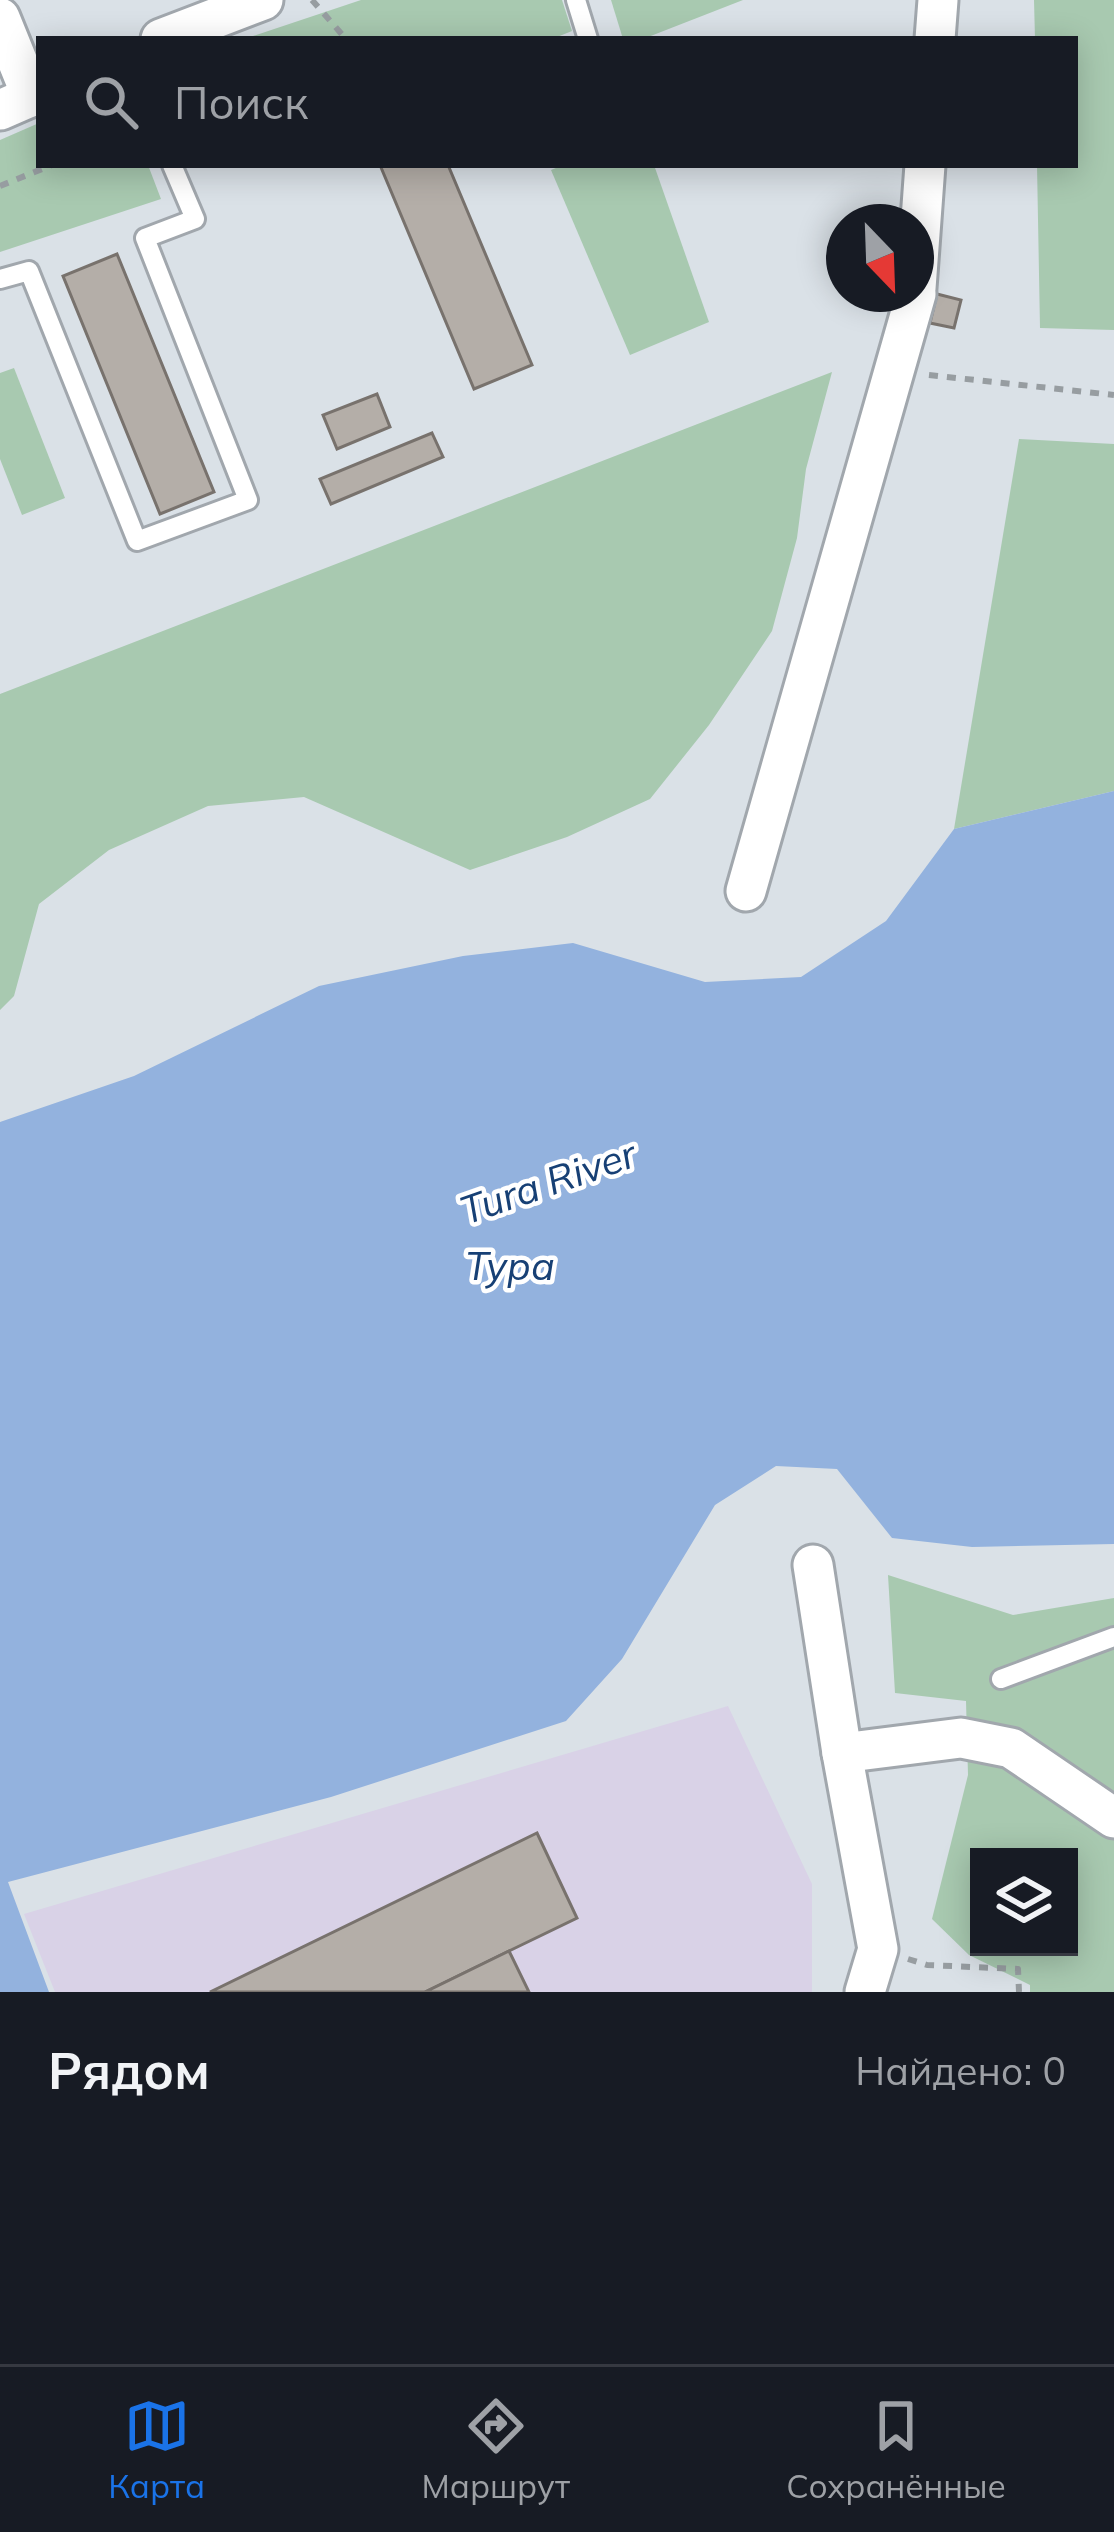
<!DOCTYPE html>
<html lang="ru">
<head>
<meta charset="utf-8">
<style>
	body { margin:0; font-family:Mulish,sans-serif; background:#20242c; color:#f1f3f6 }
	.controls { position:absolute; right:36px; bottom:36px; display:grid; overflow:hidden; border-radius:0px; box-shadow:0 6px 30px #0003 }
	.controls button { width:108px; height:108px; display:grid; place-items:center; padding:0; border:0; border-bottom:3px solid #363941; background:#171b24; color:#f1f3f6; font:60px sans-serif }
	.compass { position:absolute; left:826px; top:204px; width:108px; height:108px; border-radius:50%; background:#171b24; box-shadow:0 6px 30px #0003; rotate:157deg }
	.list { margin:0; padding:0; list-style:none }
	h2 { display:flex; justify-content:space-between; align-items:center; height:156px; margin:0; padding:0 48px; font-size:51px }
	h2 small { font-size:39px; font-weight:400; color:#9ea1a6 }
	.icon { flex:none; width:66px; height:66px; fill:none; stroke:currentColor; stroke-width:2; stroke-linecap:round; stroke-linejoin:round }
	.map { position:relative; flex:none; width:1114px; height:1992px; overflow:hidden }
	.search { position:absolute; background:#171b24; box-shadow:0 6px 30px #0003; left:36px; right:36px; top:36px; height:132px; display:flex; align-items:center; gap:30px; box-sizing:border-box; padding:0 42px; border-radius:0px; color:#9ea1a6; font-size:45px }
	.sheet { height:372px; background:#171b24 }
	nav { display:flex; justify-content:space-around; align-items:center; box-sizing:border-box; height:168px; border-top:3px solid #363941; background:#171b24; font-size:33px; color:#9ea1a6 }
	nav a { display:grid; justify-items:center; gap:6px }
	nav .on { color:#1a73e8 }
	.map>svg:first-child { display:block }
	.industrial { fill:#d9d2e7 }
	.green { fill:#a8c9b0; fill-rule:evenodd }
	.water { fill:#93b2de }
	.building { fill:#b4aea8; stroke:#78726d; stroke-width:3 }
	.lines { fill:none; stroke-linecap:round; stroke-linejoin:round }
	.lane-casing { stroke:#a1a7ad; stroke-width:24 }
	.street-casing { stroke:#a1a7ad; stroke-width:45 }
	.path { stroke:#979da1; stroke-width:6; stroke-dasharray:9 9; stroke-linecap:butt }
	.lane { stroke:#fff; stroke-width:18 }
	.street { stroke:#fff; stroke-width:39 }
	.labels { text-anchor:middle; stroke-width:9; stroke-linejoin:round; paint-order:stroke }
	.water-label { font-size:39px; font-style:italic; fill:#174075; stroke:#fff }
</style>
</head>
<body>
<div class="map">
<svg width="1114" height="1992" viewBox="0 0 1114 1992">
	<rect width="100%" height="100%" fill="#dae1e7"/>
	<path class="industrial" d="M 728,1706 L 812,1884 L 812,1992 L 55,1992 L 24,1914 Z"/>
	<g class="green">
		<path d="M 361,0 L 562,0 L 572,31 L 552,39 L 244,39 Z"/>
		<path d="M 611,0 L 743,0 L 643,39 L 623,39 Z"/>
		<path d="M 1034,0 L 1114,0 L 1114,330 L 1040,328 L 1037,165 L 1075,165 L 1075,39 L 1035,39 Z"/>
		<path d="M 39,123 L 39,165 L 148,165 L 161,199 L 0,252 L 0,140 Z"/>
		<path d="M 563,165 L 654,165 L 709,322 L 630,355 L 551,170 Z"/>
		<path d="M 14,368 L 65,498 L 22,515 L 0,459 L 0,373 Z"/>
		<path d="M 832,372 L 806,469 L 797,538 L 772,631 L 709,725 L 650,799 L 567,837 L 470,870 L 304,797 L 208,806 L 109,850 L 39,904 L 14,996 L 0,1010 L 0,694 Z"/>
		<path d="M 1019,439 L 1114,444 L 1114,791 L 954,829 Z"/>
		<path d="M 888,1575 L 1013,1615 L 1114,1598 L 1114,1992 L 1030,1992 L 1030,1985 L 969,1955 L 932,1919 L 968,1775 L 966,1701 L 895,1693 ZM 979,1857 L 1069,1857 L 1069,1947 L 979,1947 Z"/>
	</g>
	<path class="water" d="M 1114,791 L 1114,1544 L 972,1547 L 892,1538 L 837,1469 L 776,1466 L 715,1505 L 622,1659 L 566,1721 L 331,1797 L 8,1882 L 49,1992 L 0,1992 L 0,1122 L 134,1076 L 319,986 L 463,956 L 573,943 L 705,982 L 801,977 L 886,921 L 954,829 Z"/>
	<g class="building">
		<path d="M 380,165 L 448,165 L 532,365 L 474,389 Z"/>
		<path d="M 117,254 L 214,492 L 160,514 L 63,276 Z"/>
		<path d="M 937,294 L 961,300 L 954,328 L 930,323 Z"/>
		<path d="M 377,394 L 390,427 L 337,449 L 323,415 Z"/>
		<path d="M 432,433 L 443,457 L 331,504 L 320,479 Z"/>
		<path d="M 537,1833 L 577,1918 L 509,1951 L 425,1992 L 210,1992 Z"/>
		<path d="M 509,1951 L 529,1992 L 425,1992 Z"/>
	</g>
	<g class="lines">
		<defs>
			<g id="lane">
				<path d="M 576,0 L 588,39"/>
				<path d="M 0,279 L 29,271 L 137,541 L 248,500 L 145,238 L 195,219 L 172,165"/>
				<path d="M 1001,1679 L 1114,1637"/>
			</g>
			<g id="street">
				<path d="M 0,18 L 32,97"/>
				<path d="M 161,39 L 263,0"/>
				<path d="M 935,39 L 938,0"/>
				<path d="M 0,110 L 39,93"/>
				<path d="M 916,288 L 925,165"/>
				<path d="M 746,891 L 916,294"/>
				<path d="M 813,1565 L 842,1753 L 878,1949 L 865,1992"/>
				<path d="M 842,1753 L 961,1738 L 1011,1748 L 1114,1818"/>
			</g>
		</defs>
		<use href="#lane" class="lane-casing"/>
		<use href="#street" class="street-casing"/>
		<g class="path">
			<path d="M 312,0 L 346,39"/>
			<path d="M 0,186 L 52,165"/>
			<path d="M 929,375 L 1114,395"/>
			<path d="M 908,1959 L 927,1965 L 1018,1969 L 1019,1992"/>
		</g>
		<use href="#lane" class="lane"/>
		<use href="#street" class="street"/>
	</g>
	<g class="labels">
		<g class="water-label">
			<text transform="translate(548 1182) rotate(-19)" y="14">Tura River</text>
			<text x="510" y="1280">Тура</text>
		</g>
	</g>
</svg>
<div class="controls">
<button><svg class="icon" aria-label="layers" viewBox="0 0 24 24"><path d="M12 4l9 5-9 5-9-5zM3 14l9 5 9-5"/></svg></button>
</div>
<svg class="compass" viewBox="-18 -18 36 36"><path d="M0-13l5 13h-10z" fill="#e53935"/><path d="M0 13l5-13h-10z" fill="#9ea1a6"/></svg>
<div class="search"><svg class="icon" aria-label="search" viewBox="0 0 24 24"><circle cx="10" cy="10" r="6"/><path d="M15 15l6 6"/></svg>Поиск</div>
</div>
<section class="sheet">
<h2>Рядом<small>Найдено: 0</small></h2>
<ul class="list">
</ul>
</section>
<nav>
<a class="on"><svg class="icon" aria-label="map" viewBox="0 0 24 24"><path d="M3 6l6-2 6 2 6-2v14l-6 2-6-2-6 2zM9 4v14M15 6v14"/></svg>Карта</a>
<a><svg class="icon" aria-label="directions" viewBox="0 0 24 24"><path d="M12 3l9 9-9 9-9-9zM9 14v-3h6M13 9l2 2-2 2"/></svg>Маршрут</a>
<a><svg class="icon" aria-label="saved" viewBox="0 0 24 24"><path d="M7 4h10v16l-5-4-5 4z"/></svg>Сохранённые</a>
</nav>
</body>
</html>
